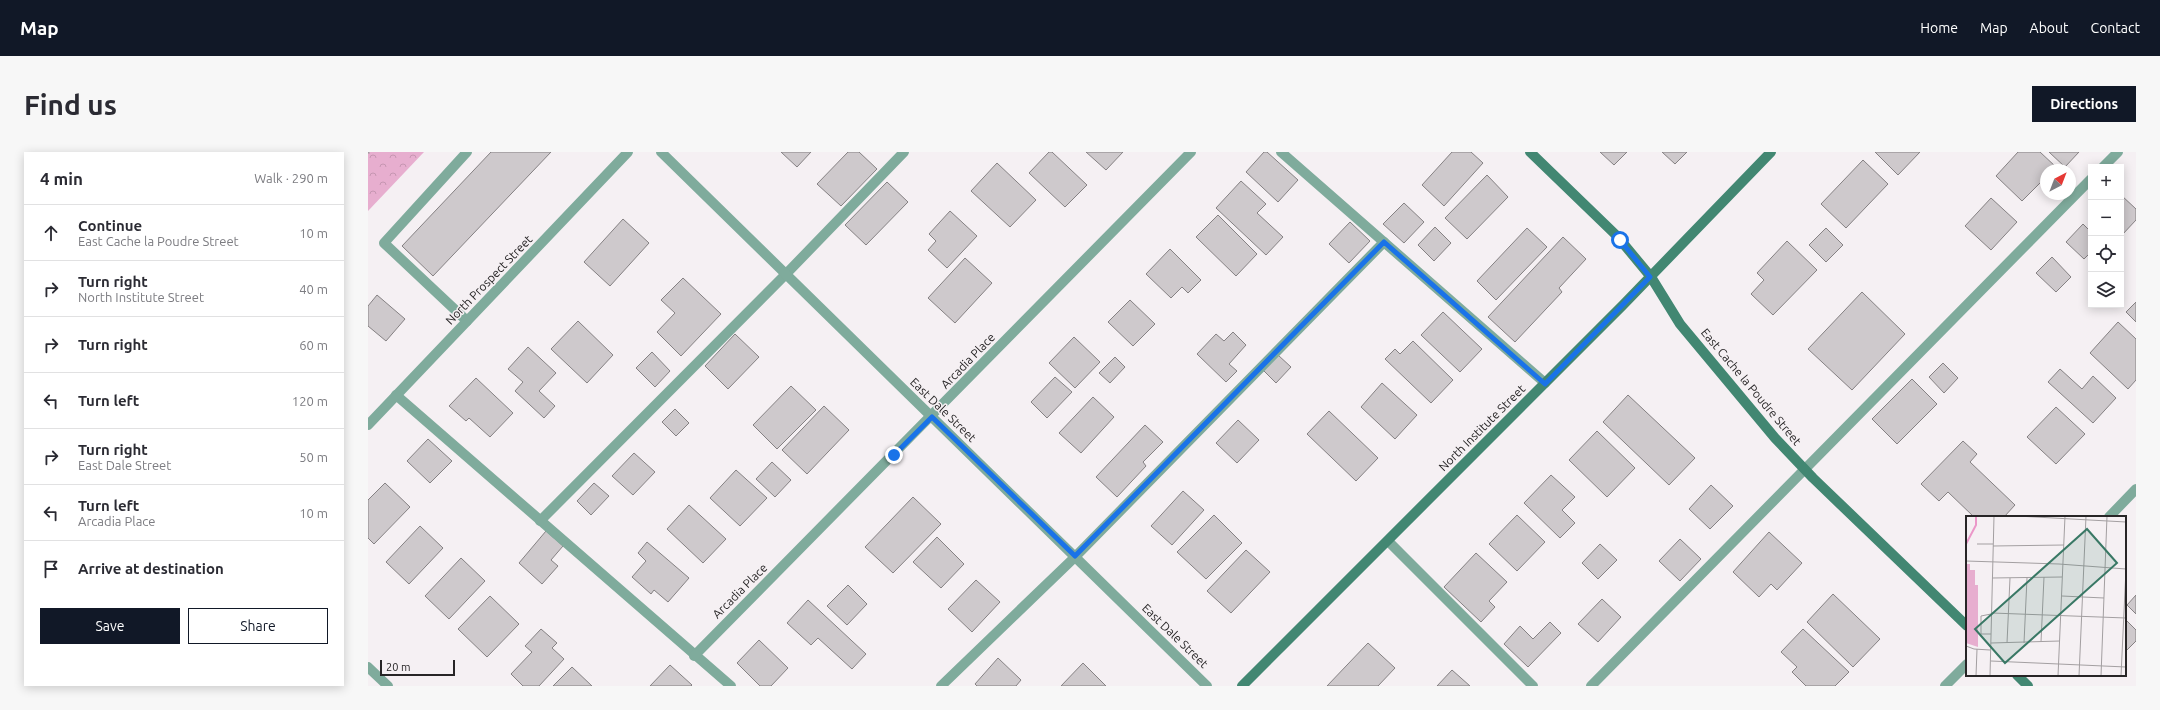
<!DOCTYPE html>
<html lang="en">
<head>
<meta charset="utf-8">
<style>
	body { margin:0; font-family:Ubuntu,sans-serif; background:#f7f7f7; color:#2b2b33 }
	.controls { position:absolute; right:12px; top:12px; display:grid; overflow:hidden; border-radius:0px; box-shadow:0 2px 10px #0003 }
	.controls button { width:36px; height:36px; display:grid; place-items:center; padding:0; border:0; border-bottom:1px solid #e1e1e2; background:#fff; color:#2b2b33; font:20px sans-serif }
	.compass { position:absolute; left:1672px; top:12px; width:36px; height:36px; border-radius:50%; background:#fff; box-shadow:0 2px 10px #0003; rotate:42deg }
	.scale { position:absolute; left:12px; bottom:10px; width:75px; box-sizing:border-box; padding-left:4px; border:2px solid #272526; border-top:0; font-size:11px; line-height:14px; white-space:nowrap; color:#272526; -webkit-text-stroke:3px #f5f0f3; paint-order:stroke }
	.stop { position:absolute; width:12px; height:12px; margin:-9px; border:3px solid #1a73e8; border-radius:50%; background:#fff }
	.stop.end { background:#1a73e8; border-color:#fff; box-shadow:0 1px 4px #0008 }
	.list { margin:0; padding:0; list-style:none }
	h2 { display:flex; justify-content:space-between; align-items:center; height:52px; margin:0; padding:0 16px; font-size:17px }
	h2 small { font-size:13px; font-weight:400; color:#7c7c81 }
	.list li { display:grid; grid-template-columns:26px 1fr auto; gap:12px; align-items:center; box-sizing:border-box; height:56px; padding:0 16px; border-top:1px solid #e1e1e2 }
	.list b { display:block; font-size:15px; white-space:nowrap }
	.list p { margin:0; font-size:13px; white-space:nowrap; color:#7c7c81 }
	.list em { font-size:13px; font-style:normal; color:#7c7c81 }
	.actions { display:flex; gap:8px; padding:12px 16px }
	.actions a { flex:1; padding:9px 0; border:1px solid #111827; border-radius:0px; text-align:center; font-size:14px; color:#111827 }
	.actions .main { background:#111827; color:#fff }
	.icon { flex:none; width:22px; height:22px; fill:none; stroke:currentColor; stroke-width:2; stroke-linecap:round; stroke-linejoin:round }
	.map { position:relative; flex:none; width:1768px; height:534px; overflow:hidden; border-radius:0px }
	header { display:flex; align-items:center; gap:24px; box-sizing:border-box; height:56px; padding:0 20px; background:#111827; color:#fff }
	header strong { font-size:19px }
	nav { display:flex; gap:22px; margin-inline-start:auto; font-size:14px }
	.intro { display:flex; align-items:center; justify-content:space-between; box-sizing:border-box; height:96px; padding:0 24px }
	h1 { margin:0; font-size:28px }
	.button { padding:10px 18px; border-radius:0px; background:#111827; color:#fff; font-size:14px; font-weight:700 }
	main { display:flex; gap:24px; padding:0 24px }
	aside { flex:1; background:#fff; border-radius:0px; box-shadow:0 2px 10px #0003 }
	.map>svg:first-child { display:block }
	.forest { fill:url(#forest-crowns) }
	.building { fill:#cec9cc; stroke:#858183 }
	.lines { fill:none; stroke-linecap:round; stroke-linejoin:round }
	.path { stroke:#a29ea1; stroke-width:2.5; stroke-dasharray:4 2; stroke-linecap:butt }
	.lane { stroke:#7fab9c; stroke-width:10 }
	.street { stroke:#7fab9c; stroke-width:10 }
	.secondary { stroke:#428772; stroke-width:10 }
	.route { stroke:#1a73e8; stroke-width:5 }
	.labels { text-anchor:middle; stroke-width:3; stroke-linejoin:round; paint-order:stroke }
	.street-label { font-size:12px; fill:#272526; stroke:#f5f0f3 }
	.inset-river { fill:none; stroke:#eb98c9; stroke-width:2 }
	.inset-road { fill:none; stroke:#a39fa1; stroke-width:1 }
	.view { fill:#397865; fill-opacity:0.15; stroke:#397865; stroke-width:2 }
	.inset-edge { fill:none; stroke:#272526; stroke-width:2 }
</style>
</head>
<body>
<header>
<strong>Map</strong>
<nav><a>Home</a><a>Map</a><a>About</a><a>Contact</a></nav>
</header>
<div class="intro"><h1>Find us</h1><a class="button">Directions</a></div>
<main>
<aside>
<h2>4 min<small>Walk · 290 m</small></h2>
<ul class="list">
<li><svg class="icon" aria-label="ahead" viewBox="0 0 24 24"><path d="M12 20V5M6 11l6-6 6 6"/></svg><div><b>Continue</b><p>East Cache la Poudre Street</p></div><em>10 m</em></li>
<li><svg class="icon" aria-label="right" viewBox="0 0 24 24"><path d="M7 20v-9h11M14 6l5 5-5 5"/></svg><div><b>Turn right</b><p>North Institute Street</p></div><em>40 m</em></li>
<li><svg class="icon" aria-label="right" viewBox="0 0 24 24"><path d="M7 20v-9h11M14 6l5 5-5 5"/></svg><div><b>Turn right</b></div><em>60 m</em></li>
<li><svg class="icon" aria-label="left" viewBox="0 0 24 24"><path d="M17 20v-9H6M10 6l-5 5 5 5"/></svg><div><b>Turn left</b></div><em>120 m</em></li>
<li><svg class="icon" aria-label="right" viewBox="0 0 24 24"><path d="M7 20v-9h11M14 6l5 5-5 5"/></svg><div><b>Turn right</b><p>East Dale Street</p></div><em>50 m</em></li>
<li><svg class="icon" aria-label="left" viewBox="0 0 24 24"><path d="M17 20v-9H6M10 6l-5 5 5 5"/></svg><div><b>Turn left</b><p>Arcadia Place</p></div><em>10 m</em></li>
<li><svg class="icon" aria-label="arrive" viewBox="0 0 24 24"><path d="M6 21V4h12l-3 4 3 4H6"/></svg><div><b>Arrive at destination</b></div></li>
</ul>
<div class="actions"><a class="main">Save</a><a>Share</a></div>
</aside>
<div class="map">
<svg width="1768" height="534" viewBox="0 0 1768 534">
	<defs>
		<pattern id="forest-crowns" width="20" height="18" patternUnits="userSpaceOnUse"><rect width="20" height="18" fill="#e7aecf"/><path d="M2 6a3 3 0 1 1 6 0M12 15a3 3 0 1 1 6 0" fill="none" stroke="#c696b2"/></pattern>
	</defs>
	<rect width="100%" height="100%" fill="#f5f0f3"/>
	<path class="forest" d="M 0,0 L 56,0 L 0,59 Z"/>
	<g class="building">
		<path d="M 123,0 L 183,0 L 65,124 L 34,94 Z"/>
		<path d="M 413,0 L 443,0 L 429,15 Z"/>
		<path d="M 480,0 L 491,0 L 509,17 L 473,54 L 449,32 Z"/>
		<path d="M 681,0 L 684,0 L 719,33 L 697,55 L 661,21 Z"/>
		<path d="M 718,0 L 755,0 L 738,18 Z"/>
		<path d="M 896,0 L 899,0 L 930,28 L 910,50 L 878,20 Z"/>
		<path d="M 1084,0 L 1103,0 L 1115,11 L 1076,54 L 1054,33 Z"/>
		<path d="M 1232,0 L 1259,0 L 1246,13 Z"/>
		<path d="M 1294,0 L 1319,0 L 1307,12 Z"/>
		<path d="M 1507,0 L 1552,0 L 1530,23 Z"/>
		<path d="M 1650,0 L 1672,0 L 1688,15 L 1684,18 L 1678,18 L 1678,25 L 1654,49 L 1628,24 Z"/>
		<path d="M 1681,0 L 1711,0 L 1697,15 Z"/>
		<path d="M 1495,8 L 1520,32 L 1478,76 L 1453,52 Z"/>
		<path d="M 629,11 L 668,48 L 642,75 L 603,39 Z"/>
		<path d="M 1119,23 L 1140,45 L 1099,87 L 1077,66 Z"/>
		<path d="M 873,29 L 898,52 L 889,61 L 915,85 L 898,103 L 848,56 Z"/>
		<path d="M 519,30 L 540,50 L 498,93 L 477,73 Z"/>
		<path d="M 1753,43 L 1768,57 L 1768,68 L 1754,83 Z"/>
		<path d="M 1623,46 L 1649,70 L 1623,98 L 1597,74 Z"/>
		<path d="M 1036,51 L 1056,70 L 1036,91 L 1015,72 Z"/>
		<path d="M 582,59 L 609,84 L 579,116 L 560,98 L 568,89 L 561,82 Z"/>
		<path d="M 850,63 L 889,102 L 868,124 L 828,85 Z"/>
		<path d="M 255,67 L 281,91 L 242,134 L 216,110 Z"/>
		<path d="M 982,70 L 1002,89 L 981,111 L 961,92 Z"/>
		<path d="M 1715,72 L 1723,80 L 1723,100 L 1716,107 L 1698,90 Z"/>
		<path d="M 1067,75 L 1083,91 L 1066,109 L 1050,93 Z"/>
		<path d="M 1159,76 L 1179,95 L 1128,148 L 1109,129 Z"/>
		<path d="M 1458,76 L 1475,93 L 1458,110 L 1441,93 Z"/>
		<path d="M 1195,85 L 1218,107 L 1191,136 L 1194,140 L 1147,190 L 1120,165 Z"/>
		<path d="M 1419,89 L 1449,118 L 1405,163 L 1383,142 L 1396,128 L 1389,121 Z"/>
		<path d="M 802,97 L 833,128 L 820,141 L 814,135 L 803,146 L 778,122 Z"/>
		<path d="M 1684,105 L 1703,125 L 1688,140 L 1668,121 Z"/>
		<path d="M 597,106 L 624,131 L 587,171 L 560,146 Z"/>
		<path d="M 315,126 L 353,162 L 313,204 L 289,180 L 307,161 L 293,148 Z"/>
		<path d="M 1494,140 L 1537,182 L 1484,238 L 1440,197 Z"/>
		<path d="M 9,143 L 37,167 L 18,189 L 0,174 L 0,154 Z"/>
		<path d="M 762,148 L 787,172 L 765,194 L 740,170 Z"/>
		<path d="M 1768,150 L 1768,170 L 1758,160 Z"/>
		<path d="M 1075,160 L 1114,197 L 1092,220 L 1053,183 Z"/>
		<path d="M 210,169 L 245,203 L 219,231 L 183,197 Z"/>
		<path d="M 1750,170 L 1768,187 L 1768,228 L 1760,237 L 1722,201 Z"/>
		<path d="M 865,180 L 878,193 L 861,212 L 869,219 L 858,230 L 829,202 L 848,182 L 856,189 Z"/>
		<path d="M 367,182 L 391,205 L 360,237 L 337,214 Z"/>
		<path d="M 706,185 L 732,210 L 707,236 L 681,211 Z"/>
		<path d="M 1045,189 L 1085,228 L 1063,251 L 1017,207 L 1027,197 L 1032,202 Z"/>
		<path d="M 160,195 L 188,221 L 171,239 L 187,254 L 176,266 L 147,239 L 155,230 L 140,217 Z"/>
		<path d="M 284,200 L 302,219 L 287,235 L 268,216 Z"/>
		<path d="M 910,203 L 923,215 L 908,231 L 895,218 Z"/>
		<path d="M 747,205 L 757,215 L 742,231 L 731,221 Z"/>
		<path d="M 1575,211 L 1590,226 L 1576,241 L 1561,225 Z"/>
		<path d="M 1692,217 L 1714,237 L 1725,224 L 1748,246 L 1725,271 L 1680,230 Z"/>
		<path d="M 687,225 L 704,240 L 679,266 L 663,250 Z"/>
		<path d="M 108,226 L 145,261 L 122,285 L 101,266 L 98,269 L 81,254 Z"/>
		<path d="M 1544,227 L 1569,252 L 1529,292 L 1504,267 Z"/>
		<path d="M 1014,231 L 1049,263 L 1027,287 L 993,255 Z"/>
		<path d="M 423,234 L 448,258 L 409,297 L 385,273 Z"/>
		<path d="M 1260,243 L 1327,306 L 1301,333 L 1235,270 Z"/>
		<path d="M 725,245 L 746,265 L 713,301 L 691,281 Z"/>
		<path d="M 456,254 L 481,278 L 439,322 L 414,298 Z"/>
		<path d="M 1688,255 L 1717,282 L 1688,312 L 1659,285 Z"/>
		<path d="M 307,257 L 321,271 L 308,284 L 294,270 Z"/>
		<path d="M 961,259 L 1010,306 L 988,329 L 939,282 Z"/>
		<path d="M 870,268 L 891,288 L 869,311 L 848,291 Z"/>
		<path d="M 777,273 L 795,290 L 775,310 L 778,314 L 749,345 L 728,325 Z"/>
		<path d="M 1229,279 L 1267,316 L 1239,345 L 1201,308 Z"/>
		<path d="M 60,287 L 84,309 L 62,331 L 39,309 Z"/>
		<path d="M 1595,289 L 1609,302 L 1602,310 L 1647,353 L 1636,365 L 1606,365 L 1580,340 L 1571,349 L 1553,332 Z"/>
		<path d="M 266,301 L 287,320 L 265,343 L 244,324 Z"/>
		<path d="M 404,310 L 423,328 L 407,345 L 388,327 Z"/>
		<path d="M 368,318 L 399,346 L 372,374 L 342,346 Z"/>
		<path d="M 1183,323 L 1207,345 L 1194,358 L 1207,371 L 1192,386 L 1156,351 Z"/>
		<path d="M 17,331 L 42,355 L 6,392 L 0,386 L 0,348 Z"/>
		<path d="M 226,331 L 241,344 L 223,363 L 209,349 Z"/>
		<path d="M 1343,333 L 1365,354 L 1342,377 L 1321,357 Z"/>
		<path d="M 815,339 L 836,358 L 804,393 L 783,374 Z"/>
		<path d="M 545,345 L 573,372 L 525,421 L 497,395 Z"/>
		<path d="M 321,353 L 358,387 L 335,411 L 299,377 Z"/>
		<path d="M 846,363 L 874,391 L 838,427 L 809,400 Z"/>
		<path d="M 1149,363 L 1177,390 L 1149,419 L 1121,392 Z"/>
		<path d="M 52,374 L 75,396 L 41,432 L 18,410 Z"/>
		<path d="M 178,379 L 195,394 L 183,408 L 190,414 L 174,432 L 151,411 Z"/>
		<path d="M 1401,380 L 1434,411 L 1409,438 L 1403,432 L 1391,445 L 1365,420 Z"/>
		<path d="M 569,385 L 596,412 L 573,436 L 545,410 Z"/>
		<path d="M 1312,387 L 1333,407 L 1312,429 L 1291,409 Z"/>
		<path d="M 279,390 L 321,426 L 300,450 L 286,438 L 283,442 L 264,425 L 278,409 L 270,401 Z"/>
		<path d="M 1232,392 L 1249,408 L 1230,427 L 1214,411 Z"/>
		<path d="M 878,398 L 902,420 L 863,461 L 839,439 Z"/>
		<path d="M 1108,401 L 1139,430 L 1121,449 L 1127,455 L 1113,470 L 1076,435 Z"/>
		<path d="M 93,406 L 117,429 L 81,467 L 57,444 Z"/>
		<path d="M 608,428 L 632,450 L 604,480 L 580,457 Z"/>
		<path d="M 480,433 L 499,452 L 479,473 L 459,454 Z"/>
		<path d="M 1465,442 L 1512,487 L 1485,515 L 1439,470 Z"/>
		<path d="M 1768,443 L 1768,462 L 1759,453 Z"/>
		<path d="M 122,444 L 151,472 L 119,505 L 90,477 Z"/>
		<path d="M 1234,447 L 1253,465 L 1230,490 L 1210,472 Z"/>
		<path d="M 440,448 L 498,502 L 484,517 L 450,486 L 443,493 L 419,471 Z"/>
		<path d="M 1757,467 L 1768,478 L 1768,489 L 1757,500 Z"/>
		<path d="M 1182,470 L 1193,481 L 1160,515 L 1136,492 L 1152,474 L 1165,487 Z"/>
		<path d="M 173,477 L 189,491 L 184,496 L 196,507 L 171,534 L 155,534 L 143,522 L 164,500 L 157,494 Z"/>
		<path d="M 1435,477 L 1481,520 L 1467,534 L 1438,534 L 1424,520 L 1429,515 L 1413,500 Z"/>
		<path d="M 391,488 L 420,516 L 403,534 L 392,534 L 369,511 Z"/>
		<path d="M 1000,491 L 1027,516 L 1010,534 L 959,534 Z"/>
		<path d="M 630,506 L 653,528 L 648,534 L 609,534 L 607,532 Z"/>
		<path d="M 715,511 L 738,534 L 693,534 Z"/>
		<path d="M 302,513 L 324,533 L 323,534 L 282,534 Z"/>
		<path d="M 204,515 L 224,534 L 185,534 Z"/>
		<path d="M 1084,518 L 1102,534 L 1069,534 Z"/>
	</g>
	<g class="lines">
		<path class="path" d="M 0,1 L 1,0"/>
		<g class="lane">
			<path d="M 99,0 L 16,91 L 99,169"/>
			<path d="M 913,0 L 1177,231"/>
			<path d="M 1735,15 L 1750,0"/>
			<path d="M 28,243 L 363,534"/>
			<path d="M 172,369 L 418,122 L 536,0"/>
			<path d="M 1020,389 L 1165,534"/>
			<path d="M 573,534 L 707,405 L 1016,90"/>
			<path d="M 1223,534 L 1723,27"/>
		</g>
		<g class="street">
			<path d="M 293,0 L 839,534"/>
			<path d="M 0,273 L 260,0"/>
			<path d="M 1741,365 L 1768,337"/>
			<path d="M 326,504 L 823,0"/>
			<path d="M 0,515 L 20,534"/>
			<path d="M 1577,534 L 1599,512"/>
		</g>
		<g class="secondary">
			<path d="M 1162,0 L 1249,84 L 1283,125 L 1312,172 L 1407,286 L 1445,326 L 1599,474"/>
			<path d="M 1649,523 L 1660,534"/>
			<path d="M 874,534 L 1255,153 L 1403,0"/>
		</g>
	</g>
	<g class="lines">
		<path class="route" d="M 526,303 L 564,265 L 707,404 L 1016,90 L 1177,232 L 1282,125 L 1252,88"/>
	</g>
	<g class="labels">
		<g class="street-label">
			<text transform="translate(121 128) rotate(-46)" y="4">North Prospect Street</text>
			<text transform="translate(600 209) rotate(-46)" y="4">Arcadia Place</text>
			<text transform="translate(1383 235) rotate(50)" y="4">East Cache la Poudre Street</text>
			<text transform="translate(575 258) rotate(44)" y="4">East Dale Street</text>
			<text transform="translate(1114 276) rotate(-45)" y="4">North Institute Street</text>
			<text transform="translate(372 439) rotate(-45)" y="4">Arcadia Place</text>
			<text transform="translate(807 484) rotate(44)" y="4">East Dale Street</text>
		</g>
	</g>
	<g transform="translate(1598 364)">
		<rect width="160" height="160" fill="#f5f0f3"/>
		<path d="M 0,48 L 4,48 L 4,54 L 9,54 L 9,69 L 12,69 L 12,131 L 0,127 Z" fill="#e7aecf"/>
		<path class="inset-river" d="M 0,28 L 10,9 L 10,0"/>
		<path class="inset-road" d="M 51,0 L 160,6M 11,28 L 27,28M 27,30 L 98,29M 0,45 L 93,48 L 160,53M 26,62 L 96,61M 96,80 L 138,82M 26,97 L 160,102M 25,118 L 15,118 L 15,100 L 25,98M 75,126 L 78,61M 25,127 L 94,125M 41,127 L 44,62M 58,127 L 61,62M 0,130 L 8,133 L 24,134M 25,145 L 160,151M 10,160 L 11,133M 24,160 L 28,0M 92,160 L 99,0M 113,160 L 120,0M 135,160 L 141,0M 155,160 L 160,53"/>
		<path class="view" d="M 121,13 L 151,47 L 39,147 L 9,113 Z"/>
		<rect width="160" height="160" class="inset-edge"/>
	</g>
</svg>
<div class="controls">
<button>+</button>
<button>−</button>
<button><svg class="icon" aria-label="locate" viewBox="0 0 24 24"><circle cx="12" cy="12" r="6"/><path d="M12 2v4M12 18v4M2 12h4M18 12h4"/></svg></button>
<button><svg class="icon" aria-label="layers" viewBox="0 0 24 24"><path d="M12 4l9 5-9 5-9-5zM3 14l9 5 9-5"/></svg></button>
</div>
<svg class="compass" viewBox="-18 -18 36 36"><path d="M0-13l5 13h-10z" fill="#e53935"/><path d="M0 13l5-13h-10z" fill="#7c7c81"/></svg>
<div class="scale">20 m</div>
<div class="stop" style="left:1252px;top:88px"></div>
<div class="stop end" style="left:526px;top:303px"></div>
</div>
</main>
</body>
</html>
